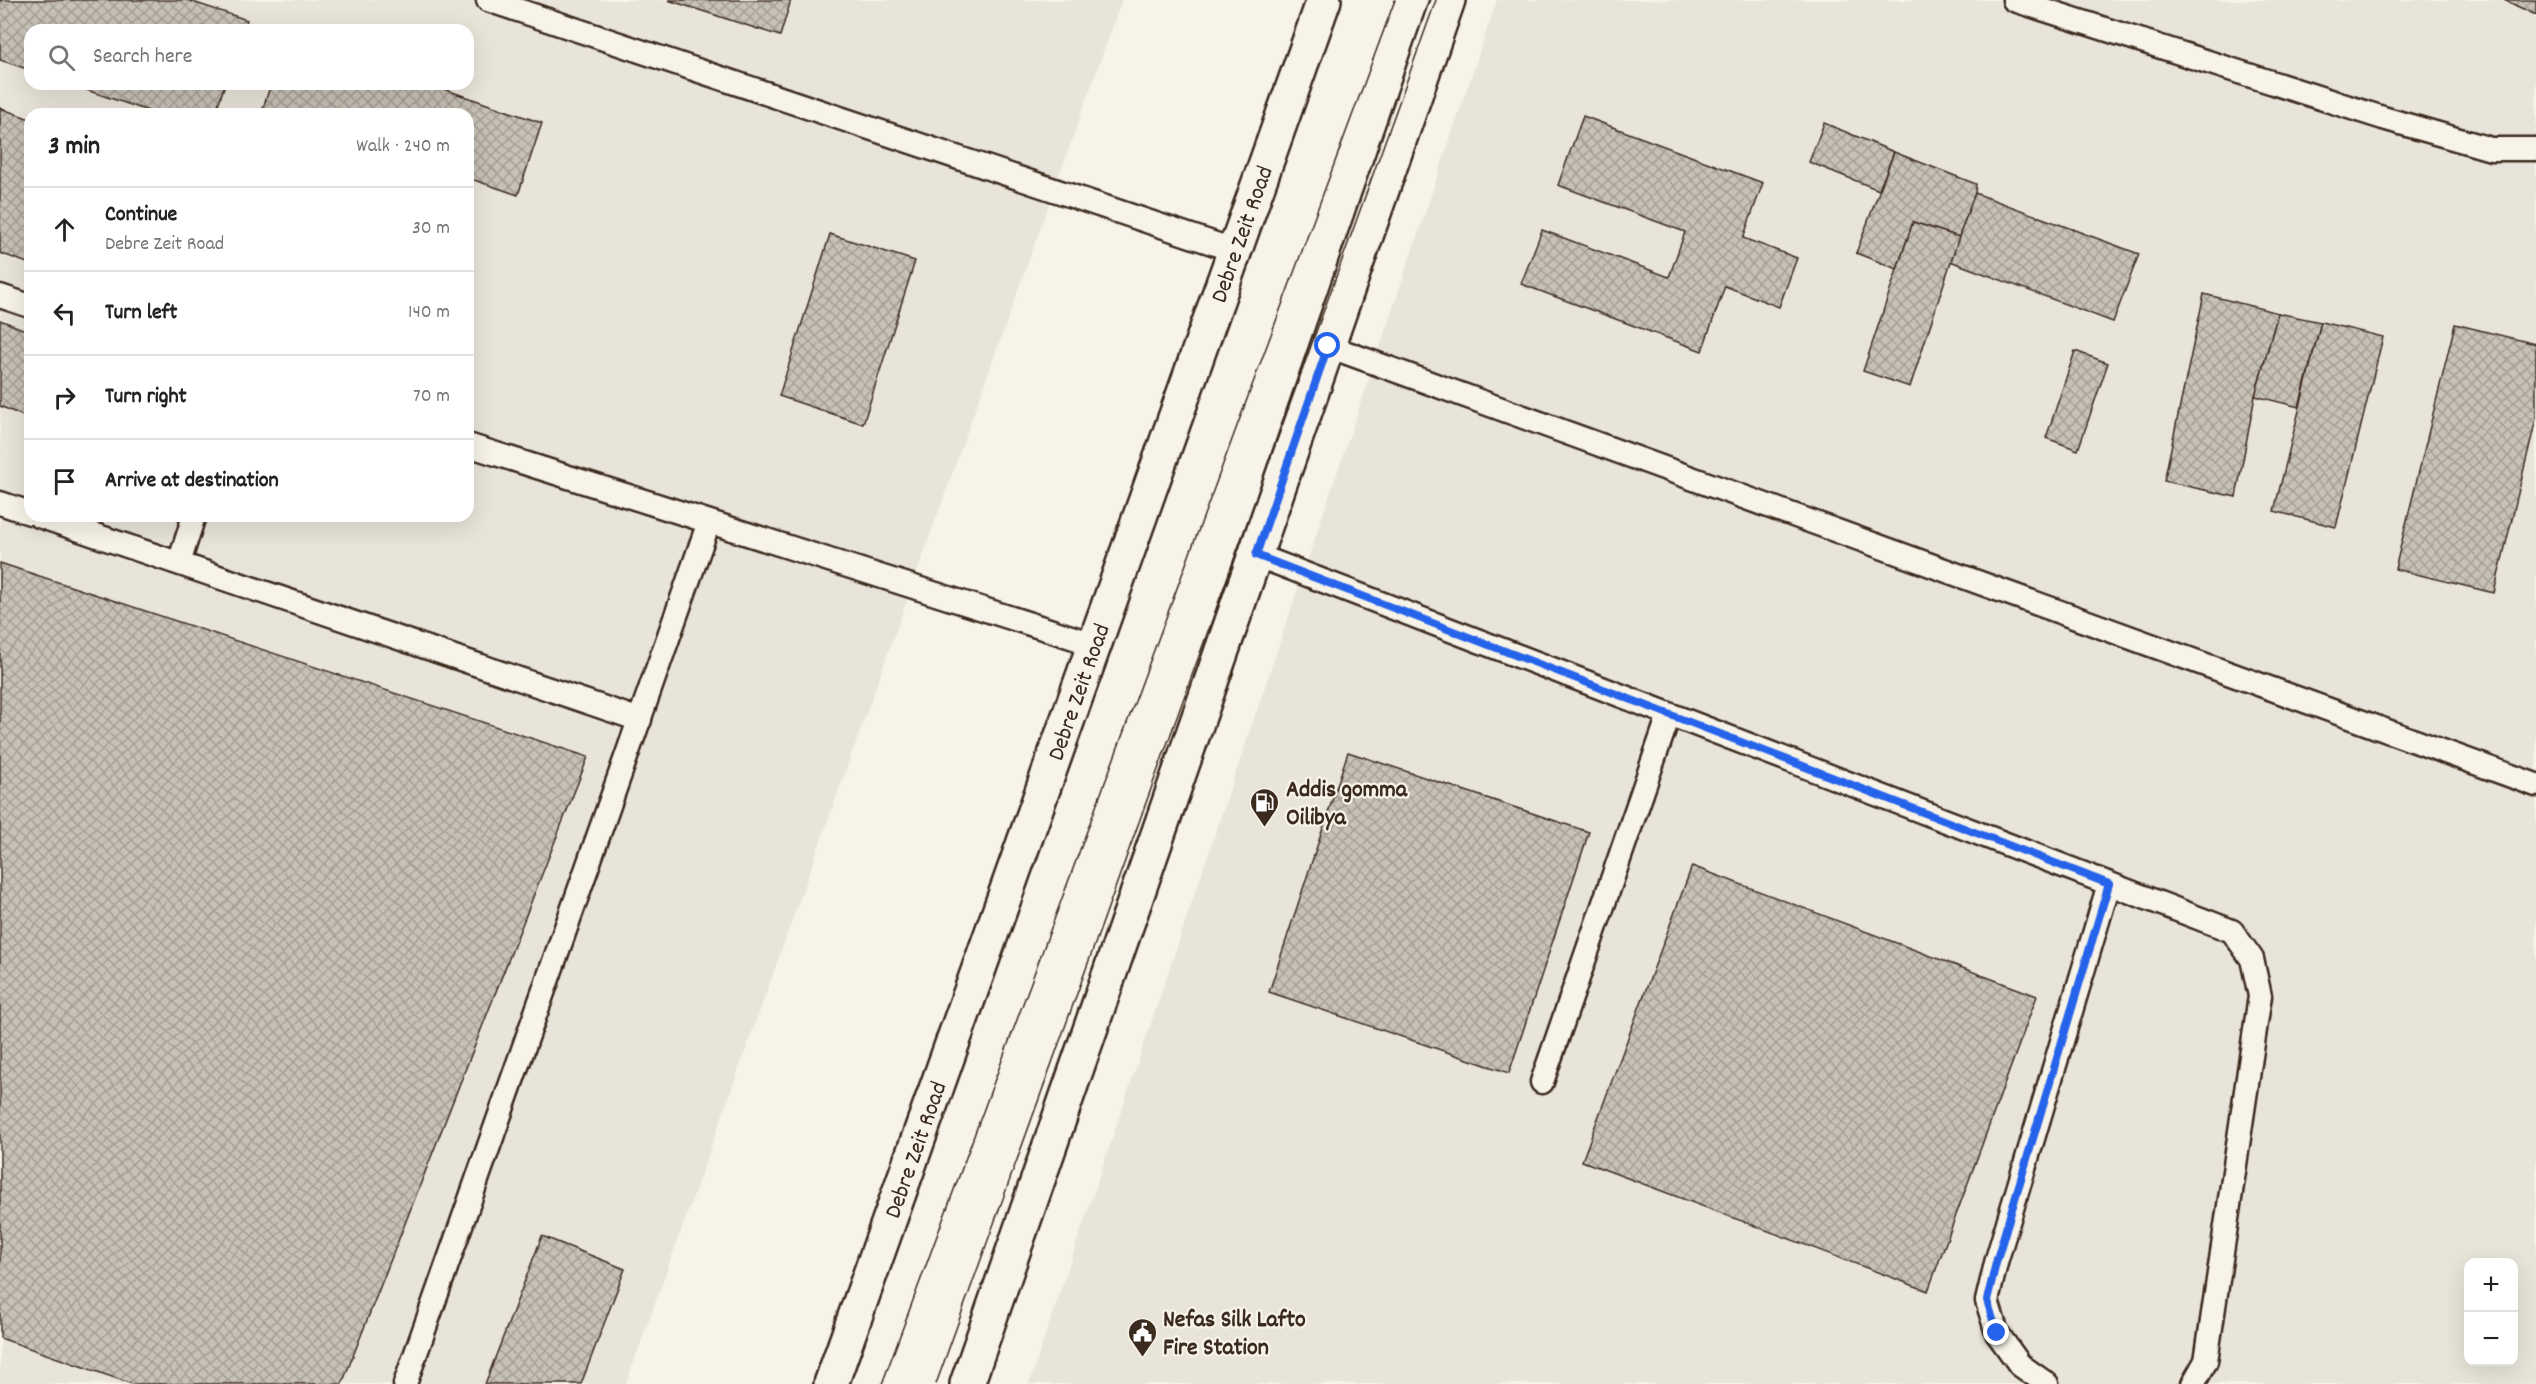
<!DOCTYPE html>
<html lang="en">
<head>
<meta charset="utf-8">
<style>
	body { margin:0; font-family:Dekko,sans-serif; background:#f6f6f6; color:#222 }
	.controls { position:absolute; right:18px; bottom:18px; display:grid; overflow:hidden; border-radius:12px; box-shadow:0 6px 24px #0002 }
	.controls button { width:54px; height:54px; display:grid; place-items:center; padding:0; border:0; border-bottom:2px solid #e0e0e0; background:#fff; color:#222; font:30px sans-serif }
	.stop { position:absolute; width:18px; height:18px; margin:-14px; border:4px solid #2563eb; border-radius:50%; background:#fff }
	.stop.end { background:#2563eb; border-color:#fff; box-shadow:0 2px 6px #0008 }
	.list { margin:0; padding:0; list-style:none }
	h2 { display:flex; justify-content:space-between; align-items:center; height:78px; margin:0; padding:0 24px; font-size:26px }
	h2 small { font-size:20px; font-weight:400; color:#767676 }
	.list li { display:grid; grid-template-columns:39px 1fr auto; gap:18px; align-items:center; box-sizing:border-box; height:84px; padding:0 24px; border-top:2px solid #e0e0e0 }
	.list b { display:block; font-size:22px; white-space:nowrap }
	.list p { margin:0; font-size:20px; white-space:nowrap; color:#767676 }
	.list em { font-size:20px; font-style:normal; color:#767676 }
	.icon { flex:none; width:33px; height:33px; fill:none; stroke:currentColor; stroke-width:2; stroke-linecap:round; stroke-linejoin:round }
	.map { position:relative; flex:none; width:2536px; height:1384px; overflow:hidden }
	.search { position:absolute; background:#fff; box-shadow:0 6px 24px #0002; left:24px; top:24px; width:450px; height:66px; display:flex; align-items:center; gap:15px; box-sizing:border-box; padding:0 21px; border-radius:18px; color:#767676; font-size:22px }
	.panel { position:absolute; background:#fff; box-shadow:0 6px 24px #0002; left:24px; top:108px; width:450px; height:414px; border-radius:18px }
	.map>svg:first-child { display:block }
	.built { fill:#e9e4d9; fill-rule:evenodd }
	.building { fill:url(#building-cross-hatch); stroke:#3b2a1e; stroke-width:1.5 }
	.lines { fill:none; stroke-linecap:round; stroke-linejoin:round }
	.service-casing { stroke:#3b2a1e; stroke-width:27 }
	.primary-casing { stroke:#3b2a1e; stroke-width:38 }
	.service { stroke:#f7f3e8; stroke-width:22 }
	.primary { stroke:#f7f3e8; stroke-width:33 }
	.tram { stroke:#3b2a1e; stroke-width:1.5 }
	.route { stroke:#2563eb; stroke-width:8 }
	.labels { text-anchor:middle; stroke-width:4.5; stroke-linejoin:round; paint-order:stroke }
	.street-label { font-size:24px; fill:#3b2a1e; stroke:#f7f3e8 }
	.poi-label { font-size:24px; font-weight:bold; fill:#3b2a1e; stroke:#f7f3e8; text-anchor:start }
</style>
</head>
<body>
<div class="map">
<svg width="2536" height="1384" viewBox="0 0 2536 1384">
	<defs>
		<pattern id="building-cross-hatch" width="8" height="8" patternUnits="userSpaceOnUse" patternTransform="scale(1.5)"><rect width="8" height="8" fill="#c8c1b6"/><path d="M0 0l8 8M0 8l8-8" fill="none" stroke="#a49d93"/></pattern>
	</defs>
	<rect width="100%" height="100%" fill="#f7f3e8"/>
	<filter id="ink" filterUnits="userSpaceOnUse"><feTurbulence type="fractalNoise" baseFrequency=".0167" numOctaves="2"/><feDisplacementMap in="SourceGraphic" scale="12" xChannelSelector="R" yChannelSelector="G"/><feConvolveMatrix kernelMatrix="1 2 1 2 8 2 1 2 1" color-interpolation-filters="sRGB"/></filter>
	<g filter="url(#ink)">
		<g class="built">
			<path d="M 0,0 L 1122,0 L 626,1384 L 0,1384 ZM 30,30 L 468,30 L 468,84 L 30,84 ZM 30,114 L 468,114 L 468,516 L 30,516 Z"/>
			<path d="M 1497,0 L 2536,0 L 2536,1384 L 1029,1384 ZM 2468,1262 L 2514,1262 L 2514,1362 L 2468,1362 Z"/>
		</g>
		<g class="building">
			<path d="M 0,0 L 187,0 L 247,20 L 243,30 L 30,30 L 30,70 L 0,60 Z"/>
			<path d="M 668,0 L 791,0 L 780,36 Z"/>
			<path d="M 2504,0 L 2536,0 L 2536,15 Z"/>
			<path d="M 69,84 L 225,84 L 215,114 L 157,114 Z"/>
			<path d="M 271,84 L 429,84 L 542,123 L 518,195 L 468,178 L 468,114 L 281,114 L 263,108 Z"/>
			<path d="M 0,108 L 30,119 L 30,264 L 0,253 Z"/>
			<path d="M 1583,116 L 1763,183 L 1743,238 L 1797,258 L 1779,307 L 1725,286 L 1702,351 L 1521,284 L 1542,230 L 1669,277 L 1685,232 L 1558,185 Z"/>
			<path d="M 1824,123 L 1894,152 L 1879,190 L 1809,162 Z"/>
			<path d="M 1894,152 L 1976,184 L 1975,193 L 1959,237 L 1913,222 L 1897,269 L 1856,253 Z"/>
			<path d="M 1975,193 L 2139,254 L 2113,322 L 1950,261 Z"/>
			<path d="M 1913,222 L 1959,237 L 1910,387 L 1863,371 Z"/>
			<path d="M 830,234 L 915,261 L 863,424 L 779,396 Z"/>
			<path d="M 2204,294 L 2278,313 L 2255,396 L 2236,497 L 2164,481 Z"/>
			<path d="M 2278,313 L 2321,322 L 2299,407 L 2255,396 Z"/>
			<path d="M 0,320 L 30,332 L 30,419 L 0,406 Z"/>
			<path d="M 2321,322 L 2383,337 L 2336,527 L 2274,511 Z"/>
			<path d="M 2455,324 L 2536,344 L 2536,419 L 2494,593 L 2395,569 Z"/>
			<path d="M 2075,351 L 2108,363 L 2078,450 L 2046,438 Z"/>
			<path d="M 0,563 L 588,757 L 342,1384 L 132,1384 L 0,1338 Z"/>
			<path d="M 1348,752 L 1589,832 L 1509,1073 L 1269,992 Z"/>
			<path d="M 1692,866 L 2037,996 L 1928,1291 L 1582,1161 Z"/>
			<path d="M 542,1236 L 625,1269 L 581,1384 L 485,1384 Z"/>
		</g>
		<g class="lines">
			<defs>
				<g id="service">
					<path d="M 488,0 L 1236,251"/>
					<path d="M 2014,0 L 2383,118 L 2491,149 L 2536,149"/>
					<path d="M 0,296 L 30,306"/>
					<path d="M 1328,346 L 2536,785"/>
					<path d="M 468,445 L 1093,644"/>
					<path d="M 0,503 L 30,513"/>
					<path d="M 39,516 L 640,720"/>
					<path d="M 1256,555 L 2232,931 L 2252,959 L 2260,996 L 2206,1361 L 2193,1384"/>
					<path d="M 179,563 L 194,516"/>
					<path d="M 1542,1082 L 1669,715"/>
					<path d="M 405,1384 L 709,522"/>
					<path d="M 2047,1384 L 2020,1365 L 1997,1333 L 1987,1301 L 1997,1259 L 2109,884"/>
				</g>
				<g id="primary">
					<path id="s1" d="M 831,1384 L 1324,0"/>
					<path d="M 967,1384 L 1448,0"/>
				</g>
			</defs>
			<use href="#service" class="service-casing"/>
			<use href="#primary" class="primary-casing"/>
			<use href="#service" class="service"/>
			<use href="#primary" class="primary"/>
			<g class="tram">
				<path d="M 882,1384 L 1395,0"/>
				<path d="M 936,1384 L 1436,0"/>
			</g>
		</g>
	</g>
	<g class="lines" filter="url(#ink)">
		<path class="route" d="M 1328,346 L 1256,555 L 2109,884 L 1997,1259 L 1987,1300 L 1997,1333"/>
	</g>
	<defs>
		<symbol id="fuel-pin" viewBox="-11 -11 22 30"><path d="M0 17L-7.5 6A9.5 9.5 0 1 1 7.5 6Z" fill="#3b2a1e" stroke="#f7f3e8"/><path d="M-5.5-6h7V0h2V4h1.3V-2.5L3-4.5l.8-.8L6-3V5H2.5V1h-1V6h-7ZM-4.2-4.7v3.2H.2V-4.7Z" fill="#fff"/></symbol>
		<symbol id="civic-pin" viewBox="-11 -11 22 30"><path d="M0 17L-7.5 6A9.5 9.5 0 1 1 7.5 6Z" fill="#3b2a1e" stroke="#f7f3e8"/><path d="M-.6-6.5H3V-4.5H.6V-3L4-1V1h2V6H-6V1h2V-1L-.6-3ZM-1.2 2.5V6h2.4V2.5Z" fill="#fff"/></symbol>
	</defs>
	<g fill-rule="evenodd">
		<use href="#fuel-pin" x="1248" y="786" width="33" height="45"/>
		<use href="#civic-pin" x="1126" y="1316" width="33" height="45"/>
	</g>
	<g class="labels">
		<g class="street-label">
			<text dy="8" stroke="none"><textPath href="#s1" startOffset="1221">Debre Zeit Road</textPath></text>
			<text dy="8" stroke="none"><textPath href="#s1" startOffset="735">Debre Zeit Road</textPath></text>
			<text dy="8" stroke="none"><textPath href="#s1" startOffset="249">Debre Zeit Road</textPath></text>
		</g>
		<g class="poi-label">
			<text x="1286" y="796">Addis gomma<tspan x="1286" dy="28">Oilibya</tspan></text>
			<text x="1163" y="1326">Nefas Silk Lafto<tspan x="1163" dy="28">Fire Station</tspan></text>
		</g>
	</g>
</svg>
<div class="controls">
<button>+</button>
<button>−</button>
</div>
<div class="stop" style="left:1328px;top:346px"></div>
<div class="stop end" style="left:1997px;top:1333px"></div>
<div class="search"><svg class="icon" aria-label="search" viewBox="0 0 24 24"><circle cx="10" cy="10" r="6"/><path d="M15 15l6 6"/></svg>Search here</div>
<section class="panel">
<h2>3 min<small>Walk · 240 m</small></h2>
<ul class="list">
<li><svg class="icon" aria-label="ahead" viewBox="0 0 24 24"><path d="M12 20V5M6 11l6-6 6 6"/></svg><div><b>Continue</b><p>Debre Zeit Road</p></div><em>30 m</em></li>
<li><svg class="icon" aria-label="left" viewBox="0 0 24 24"><path d="M17 20v-9H6M10 6l-5 5 5 5"/></svg><div><b>Turn left</b></div><em>140 m</em></li>
<li><svg class="icon" aria-label="right" viewBox="0 0 24 24"><path d="M7 20v-9h11M14 6l5 5-5 5"/></svg><div><b>Turn right</b></div><em>70 m</em></li>
<li><svg class="icon" aria-label="arrive" viewBox="0 0 24 24"><path d="M6 21V4h12l-3 4 3 4H6"/></svg><div><b>Arrive at destination</b></div></li>
</ul>
</section>
</div>
</body>
</html>
